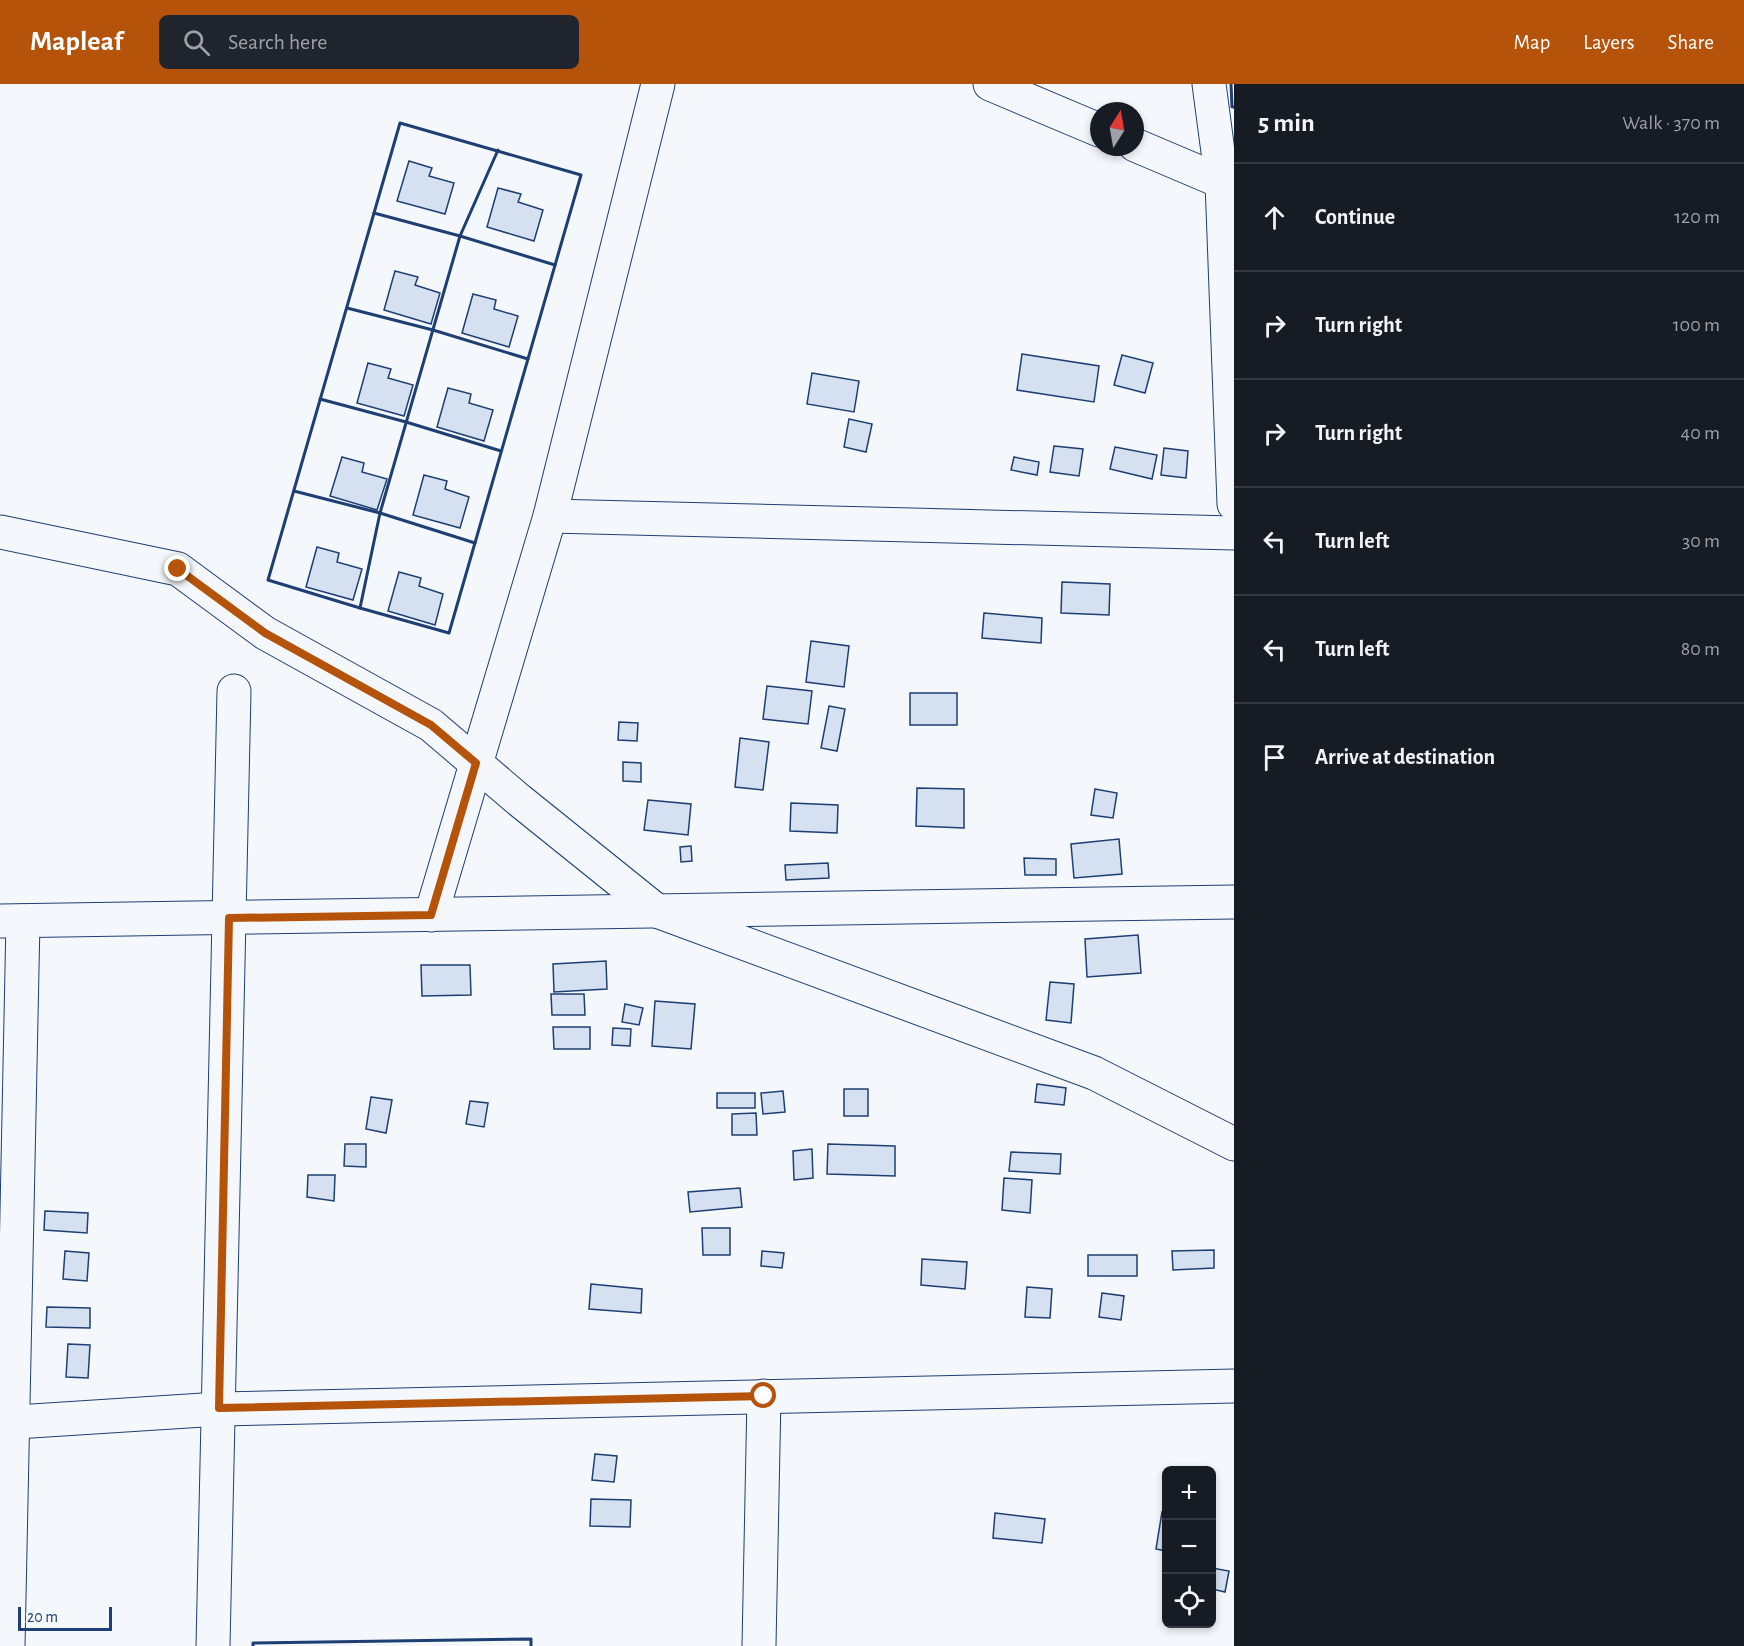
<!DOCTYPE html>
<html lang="en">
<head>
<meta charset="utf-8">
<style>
	body { margin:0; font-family:"Alegreya Sans",sans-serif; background:#20242c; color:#f1f3f6 }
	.controls { position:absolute; right:18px; bottom:18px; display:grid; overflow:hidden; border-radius:9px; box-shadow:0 3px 9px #0003 }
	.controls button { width:54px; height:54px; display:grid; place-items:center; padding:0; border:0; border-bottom:2px solid #363941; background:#171b24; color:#f1f3f6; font:30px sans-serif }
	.compass { position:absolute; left:1090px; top:18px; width:54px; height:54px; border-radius:50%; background:#171b24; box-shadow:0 3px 9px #0003; rotate:11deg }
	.scale { position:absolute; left:18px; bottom:15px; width:94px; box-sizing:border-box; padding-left:6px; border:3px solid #1d3f73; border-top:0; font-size:16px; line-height:21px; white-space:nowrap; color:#1d3f73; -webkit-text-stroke:4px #f4f7fb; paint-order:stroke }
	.stop { position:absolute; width:18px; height:18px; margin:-14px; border:4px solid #b45309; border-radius:50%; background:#fff }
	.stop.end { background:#b45309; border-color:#fff; box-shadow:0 2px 6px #0008 }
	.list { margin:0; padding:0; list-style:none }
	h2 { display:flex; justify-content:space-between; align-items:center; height:78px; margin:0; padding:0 24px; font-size:26px }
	h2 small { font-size:20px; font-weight:400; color:#9ea1a6 }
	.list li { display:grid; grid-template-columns:39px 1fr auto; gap:18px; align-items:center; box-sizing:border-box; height:108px; padding:0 24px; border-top:2px solid #363941 }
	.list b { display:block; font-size:22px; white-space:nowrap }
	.list em { font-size:20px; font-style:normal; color:#9ea1a6 }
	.icon { flex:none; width:33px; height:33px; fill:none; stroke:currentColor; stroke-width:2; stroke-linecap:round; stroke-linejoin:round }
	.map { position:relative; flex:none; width:1234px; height:1562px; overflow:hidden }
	header { display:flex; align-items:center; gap:36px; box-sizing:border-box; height:84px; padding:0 30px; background:#b45309; color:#fff }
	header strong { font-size:28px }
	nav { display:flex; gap:33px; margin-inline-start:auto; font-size:21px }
	.search { width:420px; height:54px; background:#20242c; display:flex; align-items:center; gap:15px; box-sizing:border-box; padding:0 21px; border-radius:9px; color:#9ea1a6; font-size:22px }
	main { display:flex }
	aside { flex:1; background:#171b24 }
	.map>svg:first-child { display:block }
	.building { fill:#d5e0f0; stroke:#1d3f73; stroke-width:1.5 }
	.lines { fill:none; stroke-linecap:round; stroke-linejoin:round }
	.minor-casing { stroke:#1d3f73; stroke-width:35 }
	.major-casing { stroke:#1d3f73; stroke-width:35 }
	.minor { stroke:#f4f7fb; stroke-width:33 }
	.major { stroke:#f4f7fb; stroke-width:33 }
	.wall { stroke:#1d3f73; stroke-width:3 }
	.route { stroke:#b45309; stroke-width:8 }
</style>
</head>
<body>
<header>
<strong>Mapleaf</strong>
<div class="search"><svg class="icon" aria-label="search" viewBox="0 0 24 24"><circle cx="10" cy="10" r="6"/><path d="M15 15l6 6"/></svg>Search here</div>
<nav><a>Map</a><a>Layers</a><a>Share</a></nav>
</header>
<main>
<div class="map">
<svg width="1234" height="1562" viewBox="0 0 1234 1562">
	<rect width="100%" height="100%" fill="#f4f7fb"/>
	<g class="building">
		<path d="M 409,77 L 432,84 L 429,92 L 454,99 L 445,130 L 397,117 Z"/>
		<path d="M 498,104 L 521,110 L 518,118 L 543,126 L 534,157 L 487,143 Z"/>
		<path d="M 395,187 L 418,193 L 415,201 L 440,209 L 431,240 L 384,226 Z"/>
		<path d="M 473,210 L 496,216 L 494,225 L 518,232 L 509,263 L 462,249 Z"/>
		<path d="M 1022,270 L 1099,282 L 1094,318 L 1017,306 Z"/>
		<path d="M 1122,271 L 1153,279 L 1145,309 L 1114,301 Z"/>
		<path d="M 368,279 L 391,285 L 388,294 L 413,301 L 404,332 L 357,319 Z"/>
		<path d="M 812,289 L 859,297 L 854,328 L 807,320 Z"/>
		<path d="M 448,304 L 471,310 L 469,319 L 493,326 L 484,357 L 437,343 Z"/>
		<path d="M 849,335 L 872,340 L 866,368 L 844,363 Z"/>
		<path d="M 1054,362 L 1083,365 L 1079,392 L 1050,388 Z"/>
		<path d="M 1115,363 L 1157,371 L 1152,395 L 1110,385 Z"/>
		<path d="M 1164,364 L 1188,367 L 1186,394 L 1161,391 Z"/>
		<path d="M 342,373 L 364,379 L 362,388 L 387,395 L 377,426 L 330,412 Z"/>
		<path d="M 1014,373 L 1039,378 L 1037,391 L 1011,386 Z"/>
		<path d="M 424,391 L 447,397 L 445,405 L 469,413 L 460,444 L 413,431 Z"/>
		<path d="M 317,463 L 339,469 L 337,478 L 362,485 L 353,516 L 306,503 Z"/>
		<path d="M 399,488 L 421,494 L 419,502 L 443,510 L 435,541 L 388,527 Z"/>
		<path d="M 1062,498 L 1110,500 L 1109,531 L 1061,529 Z"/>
		<path d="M 984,529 L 1042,534 L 1041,559 L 982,554 Z"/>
		<path d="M 811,557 L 849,562 L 844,603 L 806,598 Z"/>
		<path d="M 767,602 L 812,607 L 808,640 L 763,635 Z"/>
		<rect x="910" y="609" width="47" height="32"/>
		<path d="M 829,622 L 845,625 L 837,667 L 821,664 Z"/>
		<path d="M 619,638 L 638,639 L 637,657 L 618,656 Z"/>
		<path d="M 740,654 L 769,658 L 763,706 L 735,703 Z"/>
		<path d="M 623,678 L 641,679 L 641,698 L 623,697 Z"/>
		<path d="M 917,704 L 964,705 L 964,744 L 916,742 Z"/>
		<path d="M 1095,705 L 1117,709 L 1113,734 L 1091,731 Z"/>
		<path d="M 648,716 L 691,720 L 688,751 L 644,746 Z"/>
		<path d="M 791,719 L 838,721 L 837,749 L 790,747 Z"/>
		<path d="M 1119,755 L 1122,790 L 1074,794 L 1071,760 Z"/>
		<path d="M 691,762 L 692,777 L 681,778 L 680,763 Z"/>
		<path d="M 1024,774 L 1056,775 L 1056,791 L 1025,791 Z"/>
		<path d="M 828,779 L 829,794 L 786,796 L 785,781 Z"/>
		<path d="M 1138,851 L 1141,889 L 1087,893 L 1085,855 Z"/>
		<path d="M 606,877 L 607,905 L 554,908 L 553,880 Z"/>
		<path d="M 421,881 L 470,881 L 471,911 L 422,912 Z"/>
		<path d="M 1050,898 L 1074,900 L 1071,939 L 1046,936 Z"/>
		<path d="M 551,910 L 584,910 L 585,931 L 552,931 Z"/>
		<path d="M 655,917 L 695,920 L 691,965 L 652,962 Z"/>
		<path d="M 625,920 L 643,924 L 639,941 L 622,938 Z"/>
		<path d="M 553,943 L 590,943 L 590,965 L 554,965 Z"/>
		<path d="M 613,944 L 631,945 L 630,962 L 612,961 Z"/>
		<path d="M 1037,1000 L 1066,1004 L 1064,1021 L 1035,1018 Z"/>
		<rect x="844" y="1005" width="24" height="27"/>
		<path d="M 783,1007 L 785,1028 L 763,1030 L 761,1009 Z"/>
		<rect x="717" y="1009" width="38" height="15"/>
		<path d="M 371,1013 L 392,1016 L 386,1049 L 366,1045 Z"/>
		<path d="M 470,1017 L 488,1019 L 484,1043 L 466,1040 Z"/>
		<path d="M 756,1029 L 757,1051 L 732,1051 L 732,1030 Z"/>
		<path d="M 345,1060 L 366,1060 L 366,1083 L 344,1082 Z"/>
		<path d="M 828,1060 L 895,1062 L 895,1092 L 827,1090 Z"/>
		<path d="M 812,1065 L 813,1094 L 794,1096 L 793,1067 Z"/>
		<path d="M 1011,1068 L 1061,1070 L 1060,1090 L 1009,1087 Z"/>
		<path d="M 308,1091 L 335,1091 L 334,1117 L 307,1113 Z"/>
		<path d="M 1004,1094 L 1032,1096 L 1030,1129 L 1002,1126 Z"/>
		<path d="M 740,1104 L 742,1123 L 690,1128 L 688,1108 Z"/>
		<path d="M 45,1127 L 88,1129 L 87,1149 L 44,1146 Z"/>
		<path d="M 702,1144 L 730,1144 L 730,1171 L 703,1171 Z"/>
		<path d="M 1214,1166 L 1214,1184 L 1173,1186 L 1172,1167 Z"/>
		<path d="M 65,1167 L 89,1169 L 87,1197 L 63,1195 Z"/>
		<path d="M 762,1167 L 784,1169 L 782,1184 L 761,1182 Z"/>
		<rect x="1088" y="1171" width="49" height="21"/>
		<path d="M 922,1175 L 967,1178 L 965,1205 L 921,1201 Z"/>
		<path d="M 591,1200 L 642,1205 L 641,1229 L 589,1225 Z"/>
		<path d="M 1027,1203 L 1052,1205 L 1050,1234 L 1025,1233 Z"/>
		<path d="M 1102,1209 L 1124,1212 L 1121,1236 L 1099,1233 Z"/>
		<path d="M 47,1223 L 90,1224 L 90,1244 L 46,1243 Z"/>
		<path d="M 68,1260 L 90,1261 L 88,1294 L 66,1293 Z"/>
		<path d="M 595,1370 L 617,1372 L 614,1398 L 592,1396 Z"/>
		<path d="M 591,1415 L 631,1416 L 630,1443 L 590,1442 Z"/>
		<path d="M 1162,1428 L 1166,1429 L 1166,1467 L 1156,1465 Z"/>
		<path d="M 995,1429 L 1045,1435 L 1042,1459 L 993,1454 Z"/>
		<path d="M 1212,1484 L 1229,1487 L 1225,1508 L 1212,1505 Z"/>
	</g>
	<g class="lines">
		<defs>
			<g id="minor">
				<path d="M 1209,0 L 1222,98 L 1234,420"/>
				<path d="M 550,432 L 1234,449"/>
				<path d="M 0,448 L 178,485 L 265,549 L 431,641 L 519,716 L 657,827 L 1094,989 L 1234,1060"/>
				<path d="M 431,831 L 550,432 L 658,0"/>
				<path d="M 0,837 L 1234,818"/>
				<path d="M 0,1339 L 219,1325 L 1234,1302"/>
				<path d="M 8,1562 L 23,837"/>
				<path d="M 213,1562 L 234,607"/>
				<path d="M 759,1562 L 764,1312"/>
			</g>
			<g id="major">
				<path d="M 990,0 L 1099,46"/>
				<path d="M 1135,61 L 1234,103"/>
			</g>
		</defs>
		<use href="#minor" class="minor-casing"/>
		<use href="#major" class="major-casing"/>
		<use href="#minor" class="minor"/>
		<use href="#major" class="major"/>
		<g class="wall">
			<path d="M 1231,0 L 1232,23 L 1234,23"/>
			<path d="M 400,39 L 581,91 L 449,549 L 360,524 L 268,496 Z"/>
			<path d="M 374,129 L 460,152 L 555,181"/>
			<path d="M 347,224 L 433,246 L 528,275"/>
			<path d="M 320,315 L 406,338 L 501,367"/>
			<path d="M 294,407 L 380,429 L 475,459"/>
			<path d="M 360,524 L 380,429 L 460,152 L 498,66"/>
			<path d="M 253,1562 L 253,1559 L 531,1555 L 531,1562"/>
		</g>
	</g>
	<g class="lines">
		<path class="route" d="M 178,485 L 265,549 L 431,641 L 476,679 L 431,831 L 229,834 L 219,1324 L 764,1312"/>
	</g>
</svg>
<div class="controls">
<button>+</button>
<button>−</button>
<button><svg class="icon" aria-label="locate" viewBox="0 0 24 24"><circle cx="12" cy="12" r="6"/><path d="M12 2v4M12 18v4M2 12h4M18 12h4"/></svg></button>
</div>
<svg class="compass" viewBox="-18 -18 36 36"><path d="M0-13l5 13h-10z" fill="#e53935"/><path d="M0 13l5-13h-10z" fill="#9ea1a6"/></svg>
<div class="scale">20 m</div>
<div class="stop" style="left:764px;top:1312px"></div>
<div class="stop end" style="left:178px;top:485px"></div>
</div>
<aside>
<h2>5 min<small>Walk · 370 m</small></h2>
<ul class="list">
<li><svg class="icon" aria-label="ahead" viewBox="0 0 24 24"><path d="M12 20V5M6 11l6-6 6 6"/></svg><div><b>Continue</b></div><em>120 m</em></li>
<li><svg class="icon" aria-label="right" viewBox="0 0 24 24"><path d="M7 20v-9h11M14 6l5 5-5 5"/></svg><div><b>Turn right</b></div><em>100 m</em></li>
<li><svg class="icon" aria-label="right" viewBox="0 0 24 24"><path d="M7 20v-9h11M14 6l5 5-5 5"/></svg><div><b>Turn right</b></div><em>40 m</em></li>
<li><svg class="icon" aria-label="left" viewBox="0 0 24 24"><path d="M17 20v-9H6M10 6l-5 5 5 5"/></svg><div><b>Turn left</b></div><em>30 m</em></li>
<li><svg class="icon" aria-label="left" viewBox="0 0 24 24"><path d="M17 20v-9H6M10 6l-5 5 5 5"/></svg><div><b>Turn left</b></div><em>80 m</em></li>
<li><svg class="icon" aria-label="arrive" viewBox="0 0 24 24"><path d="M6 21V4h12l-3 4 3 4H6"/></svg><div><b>Arrive at destination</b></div></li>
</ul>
</aside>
</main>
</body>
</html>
